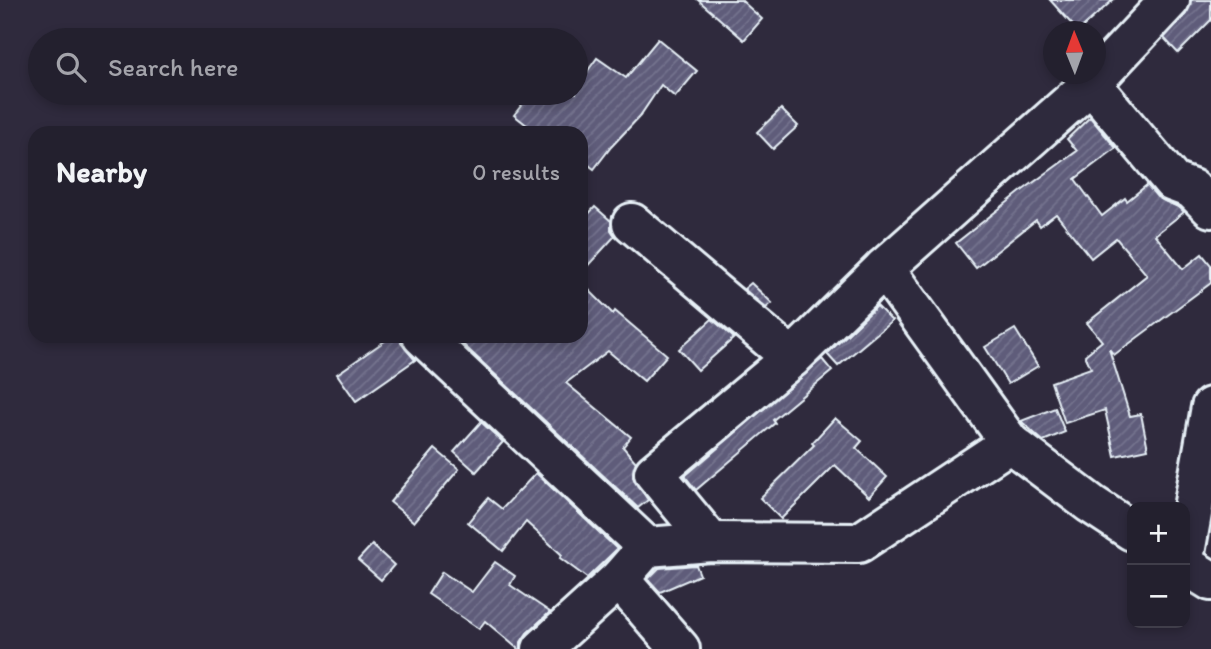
<!DOCTYPE html>
<html lang="en">
<head>
<meta charset="utf-8">
<style>
	body { margin:0; font-family:Itim,sans-serif; background:#2b2836; color:#f1f3f6 }
	.controls { position:absolute; right:21px; bottom:21px; display:grid; overflow:hidden; border-radius:14px; box-shadow:0 4px 10px #0003 }
	.controls button { width:63px; height:63px; display:grid; place-items:center; padding:0; border:0; border-bottom:2px solid #403e4a; background:#23202e; color:#f1f3f6; font:35px sans-serif }
	.compass { position:absolute; left:1043px; top:21px; width:63px; height:63px; border-radius:50%; background:#23202e; box-shadow:0 4px 10px #0003; rotate:359deg }
	.list { margin:0; padding:0; list-style:none }
	h2 { display:flex; justify-content:space-between; align-items:center; height:91px; margin:0; padding:0 28px; font-size:30px }
	h2 small { font-size:23px; font-weight:400; color:#a3a3aa }
	.icon { flex:none; width:38px; height:38px; fill:none; stroke:currentColor; stroke-width:2; stroke-linecap:round; stroke-linejoin:round }
	.map { position:relative; flex:none; width:1211px; height:649px; overflow:hidden }
	.search { position:absolute; background:#23202e; box-shadow:0 4px 10px #0003; left:28px; top:28px; width:560px; height:77px; display:flex; align-items:center; gap:18px; box-sizing:border-box; padding:0 24px; border-radius:38px; color:#a3a3aa; font-size:26px }
	.panel { position:absolute; background:#23202e; box-shadow:0 4px 10px #0003; left:28px; top:126px; width:560px; height:217px; border-radius:21px }
	.map>svg:first-child { display:block }
	.building { fill:url(#building-hatch); stroke:#e8f1f8; stroke-width:2 }
	.lines { fill:none; stroke-linecap:round; stroke-linejoin:round }
	.minor-casing { stroke:#e8f1f8; stroke-width:44 }
	.minor { stroke:#2f2a3d; stroke-width:38 }
</style>
</head>
<body>
<div class="map">
<svg width="1211" height="649" viewBox="0 0 1211 649">
	<defs>
		<pattern id="building-hatch" width="6" height="6" patternUnits="userSpaceOnUse" patternTransform="scale(1.75)"><rect width="6" height="6" fill="#5e5c7a"/><path d="M-1 1l2-2M0 6l6-6M5 7l2-2" fill="none" stroke="#75748e"/></pattern>
	</defs>
	<rect width="100%" height="100%" fill="#2f2a3d"/>
	<filter id="ink" filterUnits="userSpaceOnUse"><feTurbulence type="fractalNoise" baseFrequency=".0143" numOctaves="2"/><feDisplacementMap in="SourceGraphic" scale="14" xChannelSelector="R" yChannelSelector="G"/><feConvolveMatrix kernelMatrix="1 2 1 2 8 2 1 2 1" color-interpolation-filters="sRGB"/></filter>
	<g filter="url(#ink)">
		<g class="building">
			<path d="M 698,0 L 741,0 L 762,19 L 744,40 Z"/>
			<path d="M 1050,0 L 1113,0 L 1078,31 Z"/>
			<path d="M 1191,0 L 1211,0 L 1211,20 L 1178,53 L 1164,38 L 1186,14 Z"/>
			<path d="M 658,39 L 697,71 L 675,97 L 661,85 L 640,116 L 611,147 L 594,169 L 581,159 L 581,133 L 537,133 L 514,115 L 531,93 L 576,93 L 576,87 L 597,58 L 626,78 Z"/>
			<path d="M 781,109 L 798,126 L 773,149 L 757,132 Z"/>
			<path d="M 1090,117 L 1116,148 L 1075,179 L 1102,216 L 1125,198 L 1127,201 L 1147,185 L 1157,197 L 1180,208 L 1184,212 L 1155,235 L 1183,269 L 1202,254 L 1211,265 L 1211,283 L 1114,355 L 1109,349 L 1130,416 L 1141,414 L 1148,449 L 1115,456 L 1105,410 L 1065,423 L 1051,382 L 1091,368 L 1085,355 L 1102,341 L 1087,323 L 1147,275 L 1116,238 L 1091,258 L 1056,214 L 1040,226 L 1036,220 L 976,268 L 956,243 L 1023,190 L 1077,151 L 1067,139 Z"/>
			<path d="M 595,207 L 611,221 L 611,230 L 615,236 L 581,273 L 581,222 Z"/>
			<path d="M 581,282 L 613,314 L 615,311 L 667,355 L 644,381 L 608,351 L 566,383 L 631,437 L 623,447 L 636,462 L 633,477 L 648,500 L 638,508 L 454,336 L 581,336 Z"/>
			<path d="M 751,283 L 772,303 L 766,308 L 744,289 Z"/>
			<path d="M 877,306 L 892,321 L 838,366 L 827,354 Z"/>
			<path d="M 712,319 L 734,338 L 698,370 L 679,349 Z"/>
			<path d="M 1015,329 L 1038,366 L 1008,384 L 985,347 Z"/>
			<path d="M 392,336 L 401,336 L 401,343 L 415,360 L 356,401 L 337,374 Z"/>
			<path d="M 822,359 L 832,371 L 773,420 L 775,423 L 696,490 L 685,476 Z"/>
			<path d="M 1055,408 L 1065,432 L 1043,441 L 1021,421 Z"/>
			<path d="M 835,418 L 862,441 L 856,448 L 887,477 L 869,497 L 835,465 L 781,519 L 760,498 L 814,445 L 812,443 Z"/>
			<path d="M 481,422 L 503,442 L 476,472 L 454,452 Z"/>
			<path d="M 435,449 L 459,469 L 414,522 L 390,502 Z"/>
			<path d="M 536,473 L 617,549 L 587,578 L 560,558 L 562,555 L 526,522 L 503,551 L 468,522 L 488,498 L 502,509 Z"/>
			<path d="M 372,545 L 394,565 L 381,580 L 358,560 Z"/>
			<path d="M 495,562 L 515,576 L 510,585 L 550,612 L 527,633 L 521,642 L 521,649 L 518,649 L 485,621 L 479,629 L 428,594 L 442,572 L 472,592 Z"/>
			<path d="M 696,565 L 700,575 L 660,592 L 648,579 L 659,568 Z"/>
		</g>
		<g class="lines">
			<defs>
				<g id="minor">
					<path d="M 1091,84 L 1173,182 L 1192,189 L 1211,208"/>
					<path d="M 632,223 L 792,358"/>
					<path d="M 884,268 L 1010,443 L 1091,504 L 1132,531"/>
					<path d="M 422,336 L 647,547"/>
					<path d="M 711,542 L 654,473 L 792,358 L 884,268 L 1091,84 L 1170,0"/>
					<path d="M 1185,553 L 1211,407"/>
					<path d="M 1185,565 L 1211,581"/>
					<path d="M 619,579 L 680,649"/>
					<path d="M 542,649 L 619,579 L 647,547 L 711,542 L 859,543 L 1010,443"/>
				</g>
			</defs>
			<use href="#minor" class="minor-casing"/>
			<use href="#minor" class="minor"/>
		</g>
	</g>
</svg>
<div class="controls">
<button>+</button>
<button>−</button>
</div>
<svg class="compass" viewBox="-18 -18 36 36"><path d="M0-13l5 13h-10z" fill="#e53935"/><path d="M0 13l5-13h-10z" fill="#a3a3aa"/></svg>
<div class="search"><svg class="icon" aria-label="search" viewBox="0 0 24 24"><circle cx="10" cy="10" r="6"/><path d="M15 15l6 6"/></svg>Search here</div>
<section class="panel">
<h2>Nearby<small>0 results</small></h2>
<ul class="list">
</ul>
</section>
</div>
</body>
</html>
